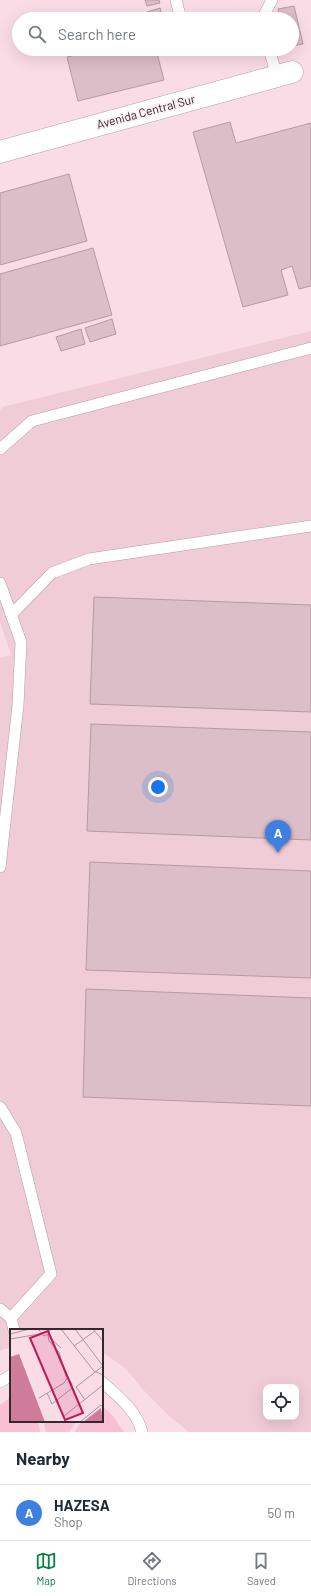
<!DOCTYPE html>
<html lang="en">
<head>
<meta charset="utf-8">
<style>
	body { margin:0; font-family:Barlow,sans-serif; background:#f6f6f7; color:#1f2937 }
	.controls { position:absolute; right:12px; bottom:12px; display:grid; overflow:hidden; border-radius:8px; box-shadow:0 4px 16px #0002 }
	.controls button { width:36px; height:36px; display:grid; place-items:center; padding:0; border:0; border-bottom:1px solid #e0e1e3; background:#fff; color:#1f2937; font:20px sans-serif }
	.you { position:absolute; left:158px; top:787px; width:14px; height:14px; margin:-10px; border:3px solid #fff; border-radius:50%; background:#1a73e8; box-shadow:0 0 0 6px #1a73e833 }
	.badge { display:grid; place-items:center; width:26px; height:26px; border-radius:50%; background:#0b8043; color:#fff; font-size:13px; font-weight:700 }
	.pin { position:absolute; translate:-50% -33px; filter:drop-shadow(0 1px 2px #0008) }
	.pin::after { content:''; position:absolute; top:21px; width:14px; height:12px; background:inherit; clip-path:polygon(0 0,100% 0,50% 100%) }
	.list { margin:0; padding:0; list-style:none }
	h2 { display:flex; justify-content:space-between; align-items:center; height:52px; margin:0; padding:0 16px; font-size:17px }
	h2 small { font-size:13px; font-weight:400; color:#747a83 }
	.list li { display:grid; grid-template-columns:26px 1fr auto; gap:12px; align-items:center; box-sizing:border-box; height:56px; padding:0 16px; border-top:1px solid #e0e1e3 }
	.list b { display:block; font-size:15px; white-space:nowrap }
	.list p { margin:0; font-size:13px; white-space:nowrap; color:#747a83 }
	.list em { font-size:13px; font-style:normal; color:#747a83 }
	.icon { flex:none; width:22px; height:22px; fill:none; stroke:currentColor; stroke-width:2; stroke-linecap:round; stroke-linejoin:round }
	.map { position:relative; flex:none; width:311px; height:1432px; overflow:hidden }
	.search { position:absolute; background:#fff; box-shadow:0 4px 16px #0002; left:12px; right:12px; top:12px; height:44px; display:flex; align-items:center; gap:10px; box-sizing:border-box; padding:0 14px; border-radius:22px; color:#747a83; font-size:15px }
	.sheet { height:108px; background:#fff }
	nav { display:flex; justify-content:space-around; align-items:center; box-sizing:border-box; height:56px; border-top:1px solid #e0e1e3; background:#fff; font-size:11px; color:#747a83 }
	nav a { display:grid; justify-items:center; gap:2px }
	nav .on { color:#0b8043 }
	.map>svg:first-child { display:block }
	.built { fill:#f0ccd7; fill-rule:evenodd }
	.green { fill:#f9bfd2 }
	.building { fill:#dbbec7; stroke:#b69aa3 }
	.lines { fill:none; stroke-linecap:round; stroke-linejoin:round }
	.service-casing { stroke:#b79ca5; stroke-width:12 }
	.minor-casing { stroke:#b79ca5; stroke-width:23 }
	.service { stroke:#fff; stroke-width:11 }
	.minor { stroke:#fff; stroke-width:22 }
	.labels { text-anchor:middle; stroke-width:3.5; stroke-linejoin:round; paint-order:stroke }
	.street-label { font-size:12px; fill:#33282b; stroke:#fbeff3 }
	.inset-road { fill:none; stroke:#aa949b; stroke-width:1 }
	.view { fill:#c2185b; fill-opacity:0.15; stroke:#c2185b; stroke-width:2 }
	.inset-edge { fill:none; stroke:#33282b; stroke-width:2 }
</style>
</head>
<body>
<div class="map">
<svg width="311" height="1432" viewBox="0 0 311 1432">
	<rect width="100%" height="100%" fill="#fadce6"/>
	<path class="built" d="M 311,331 L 311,1432 L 189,1432 L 169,1416 L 147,1394 L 125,1368 L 102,1352 L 102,1330 L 11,1330 L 11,1348 L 4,1349 L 0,1351 L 0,658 L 11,655 L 0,622 L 0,410 L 2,407 ZM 266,1387 L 296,1387 L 296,1417 L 266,1417 Z"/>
	<g class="green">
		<path d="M 11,1397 L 11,1421 L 38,1421 L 40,1432 L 0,1432 L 0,1405 Z"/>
		<path d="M 102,1406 L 113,1416 L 124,1432 L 75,1432 L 81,1421 L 102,1421 Z"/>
		<path d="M 43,1421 L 77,1421 L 69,1432 L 46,1432 Z"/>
	</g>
	<g class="building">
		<path d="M 145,0 L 159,0 L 160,3 L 147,6 Z"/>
		<path d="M 294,6 L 303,44 L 292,46 L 292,19 L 280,19 L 278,9 Z"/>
		<path d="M 160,8 L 163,19 L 148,19 L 147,12 Z"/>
		<path d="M 100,49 L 156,49 L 164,80 L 78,101 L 67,57 Z"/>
		<path d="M 230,122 L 236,143 L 311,123 L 311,286 L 299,289 L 292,266 L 281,270 L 288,295 L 243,307 L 193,132 Z"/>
		<path d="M 69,174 L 87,241 L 0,265 L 0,193 Z"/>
		<path d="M 93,248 L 112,315 L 0,346 L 0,274 Z"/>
		<path d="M 112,319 L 116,334 L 90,342 L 85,328 Z"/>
		<path d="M 81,329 L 85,344 L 61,351 L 56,337 Z"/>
		<path d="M 94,597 L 311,605 L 311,712 L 90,704 Z"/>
		<path d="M 91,724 L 311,732 L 311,840 L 87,831 Z"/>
		<path d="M 90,862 L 311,871 L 311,978 L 86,970 Z"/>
		<path d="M 86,989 L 311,998 L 311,1106 L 83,1097 Z"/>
	</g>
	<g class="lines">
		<defs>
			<g id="service">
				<path d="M 176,0 L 181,19"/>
				<path d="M 262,19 L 272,0"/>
				<path d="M 269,49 L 277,76"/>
				<path d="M 0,449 L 32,421 L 311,348"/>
				<path d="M 0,583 L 21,642 L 18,705 L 0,867"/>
				<path d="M 11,615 L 52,573 L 89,559 L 311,526"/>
				<path d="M 0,1107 L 16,1133 L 51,1274 L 11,1318 L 14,1330"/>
				<path d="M 0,1309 L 11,1318"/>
				<path d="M 0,1382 L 11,1375"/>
				<path d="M 102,1382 C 118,1396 137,1411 142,1432"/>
			</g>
			<path id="minor" d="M 0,152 L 292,72"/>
		</defs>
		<use href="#service" class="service-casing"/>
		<use href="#minor" class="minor-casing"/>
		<use href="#service" class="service"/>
		<use href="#minor" class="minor"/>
	</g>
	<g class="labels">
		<g class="street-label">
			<text transform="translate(146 112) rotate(-15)" y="4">Avenida Central Sur</text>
		</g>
	</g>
	<g transform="translate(10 1329)">
		<rect width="93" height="93" fill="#fadce6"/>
		<path d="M 9,25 L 35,93 L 0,93 L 0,28 ZM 91,79 L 93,93 L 73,93 Z" fill="#cf7c9b"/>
		<path class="inset-road" d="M 28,0 L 34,7 L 39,5 L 40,0M 51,0 L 84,42 L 93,46M 65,0 L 93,37M 83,0 L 93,12M 0,5 L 20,0M 40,9 L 51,19M 0,10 L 30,5M 64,17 L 85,2M 37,64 L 42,75 L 61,60 L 62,55 L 56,47 L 49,23 L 39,12 L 38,6M 29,69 L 54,54 L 57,49M 75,71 L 66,58 L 93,37M 54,87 L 93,56M 70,93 L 91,76 L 93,78"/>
		<path class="view" d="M 38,2 L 73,84 L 55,91 L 20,9 Z"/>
		<rect width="93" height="93" class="inset-edge"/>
	</g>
</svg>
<div class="controls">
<button><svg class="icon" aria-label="locate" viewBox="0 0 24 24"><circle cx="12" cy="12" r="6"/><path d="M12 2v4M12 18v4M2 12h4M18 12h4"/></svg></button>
</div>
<div class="you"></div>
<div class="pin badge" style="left:278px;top:853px;background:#3f7fe0">A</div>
<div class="search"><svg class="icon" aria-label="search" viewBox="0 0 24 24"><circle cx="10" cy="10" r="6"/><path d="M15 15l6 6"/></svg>Search here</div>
</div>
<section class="sheet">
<h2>Nearby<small></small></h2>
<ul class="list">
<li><span class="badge" style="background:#3f7fe0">A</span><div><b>HAZESA</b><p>Shop</p></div><em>50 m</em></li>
</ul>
</section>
<nav>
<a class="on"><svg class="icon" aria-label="map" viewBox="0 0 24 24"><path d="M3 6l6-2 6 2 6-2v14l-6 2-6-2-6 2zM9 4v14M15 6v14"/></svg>Map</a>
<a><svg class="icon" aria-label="directions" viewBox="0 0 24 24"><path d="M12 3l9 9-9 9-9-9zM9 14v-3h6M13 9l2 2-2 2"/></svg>Directions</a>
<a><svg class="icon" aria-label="saved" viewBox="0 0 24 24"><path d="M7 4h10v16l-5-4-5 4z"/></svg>Saved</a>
</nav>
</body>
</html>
